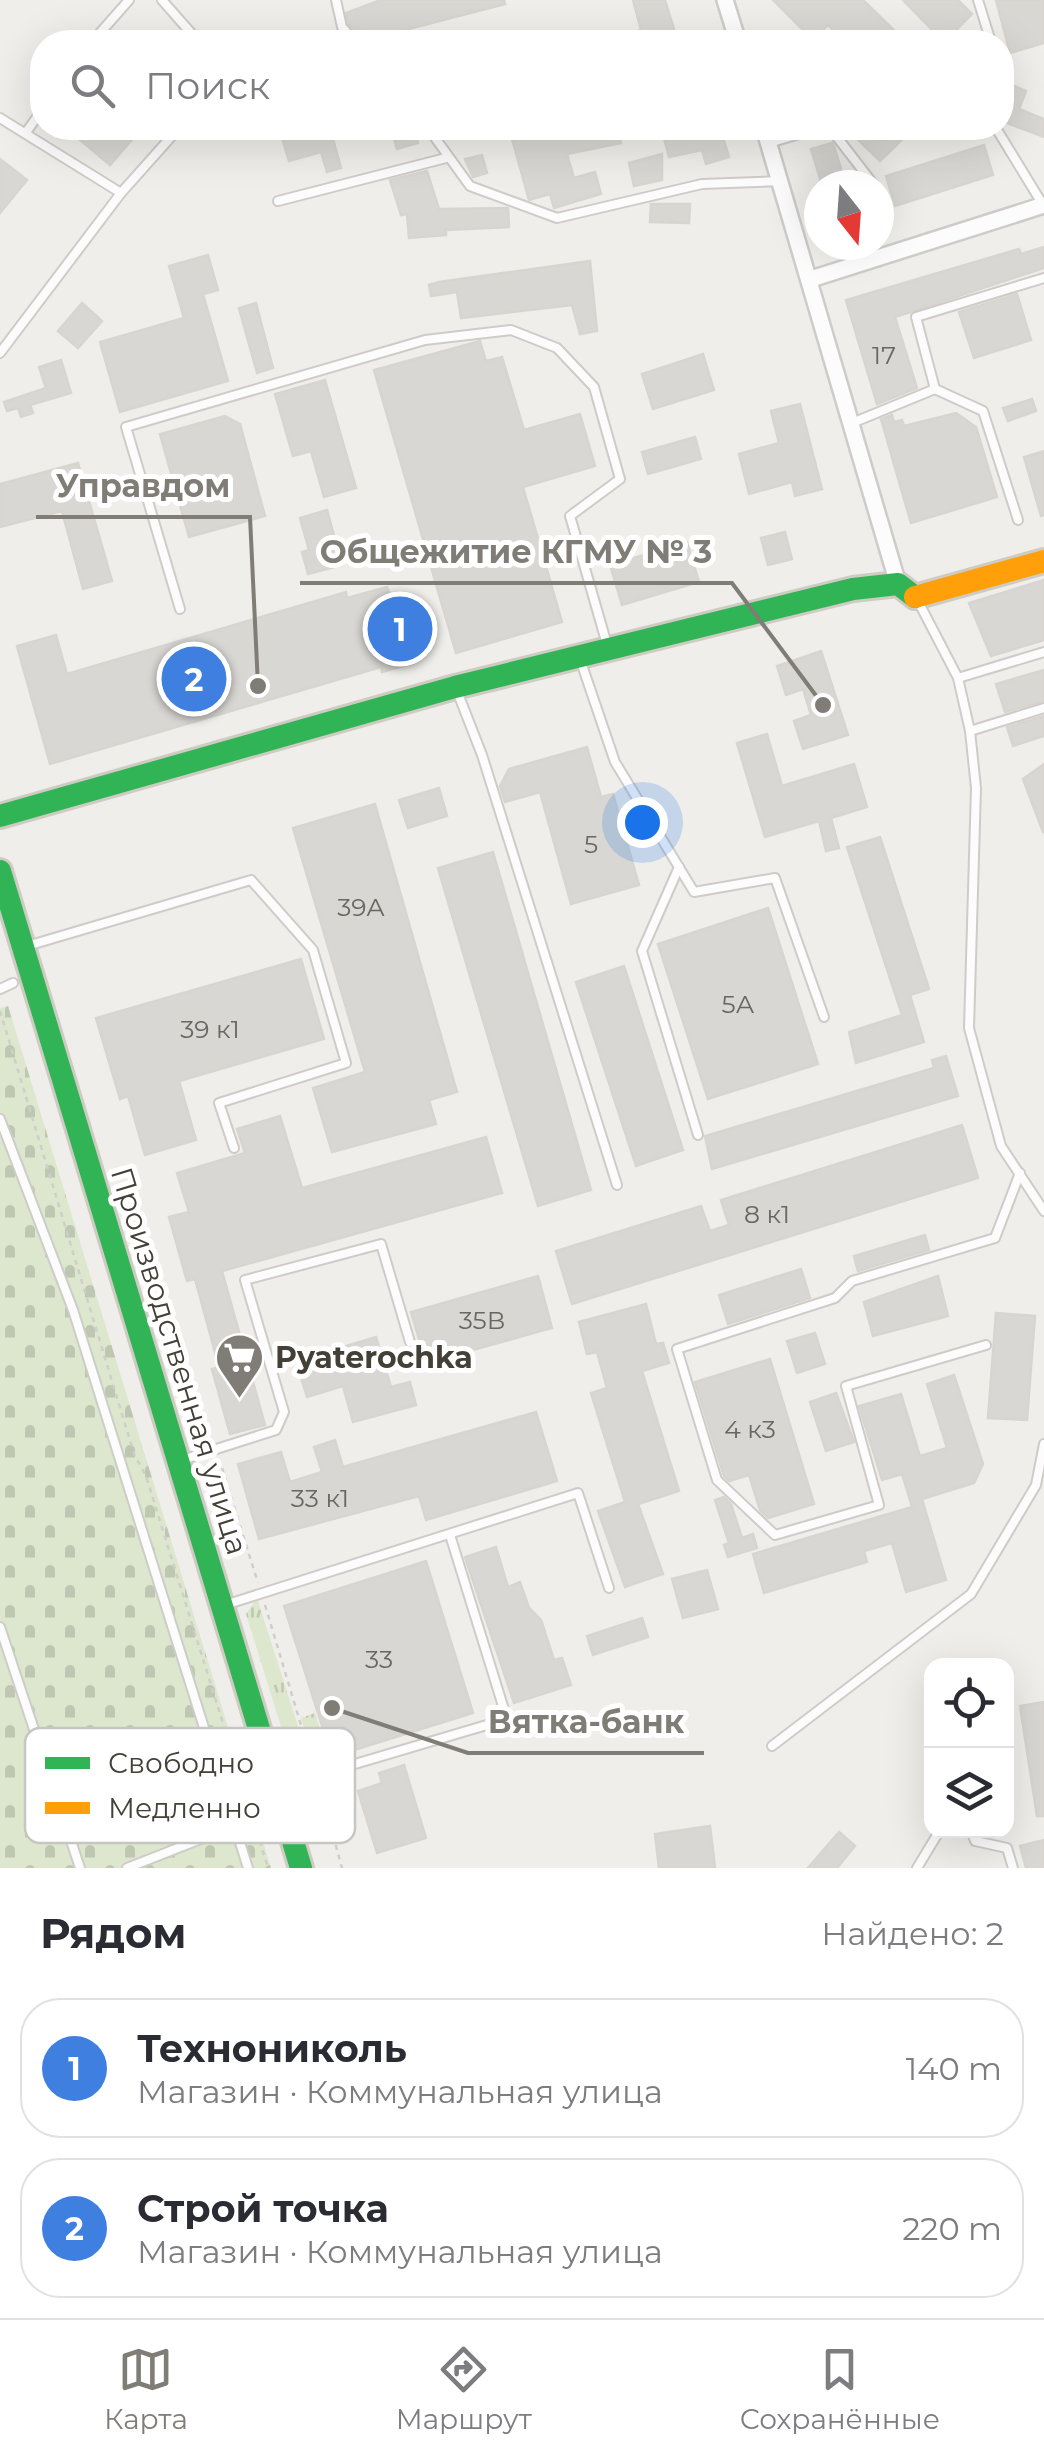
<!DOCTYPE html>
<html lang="ru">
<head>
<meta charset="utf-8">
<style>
	body { margin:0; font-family:Montserrat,sans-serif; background:#f2f2f3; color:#2b2b33 }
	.controls { position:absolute; right:30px; bottom:30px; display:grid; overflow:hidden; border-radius:20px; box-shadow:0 10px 40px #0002 }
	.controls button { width:90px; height:90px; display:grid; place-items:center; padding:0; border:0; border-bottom:2px solid #e1e1e2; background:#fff; color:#2b2b33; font:50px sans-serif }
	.compass { position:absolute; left:804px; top:170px; width:90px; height:90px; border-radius:50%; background:#fff; box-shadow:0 10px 40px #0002; rotate:163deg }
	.you { position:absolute; left:642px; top:822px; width:35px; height:35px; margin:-25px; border:8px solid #fff; border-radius:50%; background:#1a73e8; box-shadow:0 0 0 15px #1a73e833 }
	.badge { display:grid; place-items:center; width:65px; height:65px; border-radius:50%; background:#807d76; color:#fff; font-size:32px; font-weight:700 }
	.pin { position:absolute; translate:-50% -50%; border:5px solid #fff; box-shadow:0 2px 10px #0006 }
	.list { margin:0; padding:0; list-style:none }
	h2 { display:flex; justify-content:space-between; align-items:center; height:130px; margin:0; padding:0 40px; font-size:42px }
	h2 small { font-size:32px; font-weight:400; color:#7c7c81 }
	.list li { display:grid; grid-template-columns:65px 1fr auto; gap:30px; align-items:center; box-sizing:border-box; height:140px; margin:0 20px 20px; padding:0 20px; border:2px solid #e1e1e2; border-radius:40px }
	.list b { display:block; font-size:38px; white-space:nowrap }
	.list p { margin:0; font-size:32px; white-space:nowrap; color:#7c7c81 }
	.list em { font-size:32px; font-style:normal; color:#7c7c81 }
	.icon { flex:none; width:55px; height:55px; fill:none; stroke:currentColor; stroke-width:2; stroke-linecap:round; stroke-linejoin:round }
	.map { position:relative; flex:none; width:1044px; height:1868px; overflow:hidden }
	.search { position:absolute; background:#fff; box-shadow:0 10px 40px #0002; left:30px; right:30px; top:30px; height:110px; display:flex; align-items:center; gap:25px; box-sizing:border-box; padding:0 35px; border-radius:40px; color:#7c7c81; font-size:38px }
	.sheet { height:450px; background:#fff }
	nav { display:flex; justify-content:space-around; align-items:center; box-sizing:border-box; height:140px; border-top:2px solid #e1e1e2; background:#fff; font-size:28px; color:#7c7c81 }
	nav a { display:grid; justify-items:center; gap:5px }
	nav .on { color:#807d76 }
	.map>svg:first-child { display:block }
	.grass { fill:url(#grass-tufts) }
	.cemetery { fill:url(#cemetery-stones) }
	.building { fill:#d9d7d3; stroke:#d8d5d0; stroke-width:2.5 }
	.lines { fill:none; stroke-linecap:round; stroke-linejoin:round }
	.lane-casing { stroke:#ceccc8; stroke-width:12 }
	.street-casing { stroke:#ceccc8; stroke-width:20 }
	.fast-casing { stroke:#cecbc2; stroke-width:28 }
	.slow-casing { stroke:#cecbc2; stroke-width:28 }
	.path { stroke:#d0cecc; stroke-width:2.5; stroke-dasharray:5 5; stroke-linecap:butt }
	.lane { stroke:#fdfcfc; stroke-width:8 }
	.street { stroke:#fdfcfc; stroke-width:15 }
	.fast { stroke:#30b455; stroke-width:22 }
	.slow { stroke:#ff9f0a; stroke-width:22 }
	.labels { text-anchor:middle; stroke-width:10; stroke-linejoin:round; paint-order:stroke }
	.number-label { font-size:25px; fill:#6a6660 }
	.poi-label { font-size:30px; font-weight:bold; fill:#444038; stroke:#fff; text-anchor:start }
	.street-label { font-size:30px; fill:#444038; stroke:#fff }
	.key { fill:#fff; stroke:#c7c6c3; stroke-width:2.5 }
	.key-label { font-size:28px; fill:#444038 }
	.leader { fill:none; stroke:#807d76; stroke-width:4 }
	.callout-dot { fill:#807d76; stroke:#fff; stroke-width:4 }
	.callout-label { font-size:32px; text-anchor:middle; font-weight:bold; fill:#807d76; stroke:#fff; stroke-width:10; stroke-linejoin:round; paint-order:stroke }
</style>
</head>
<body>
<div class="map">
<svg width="1044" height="1868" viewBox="0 0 1044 1868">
	<defs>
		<pattern id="grass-tufts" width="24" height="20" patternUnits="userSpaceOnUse" patternTransform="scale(2.5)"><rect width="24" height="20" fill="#dce7cd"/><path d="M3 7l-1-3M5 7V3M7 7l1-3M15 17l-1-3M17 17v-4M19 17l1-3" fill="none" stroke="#bec7b1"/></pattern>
		<pattern id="cemetery-stones" width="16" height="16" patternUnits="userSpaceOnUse" patternTransform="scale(2.5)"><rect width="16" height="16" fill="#dce7cd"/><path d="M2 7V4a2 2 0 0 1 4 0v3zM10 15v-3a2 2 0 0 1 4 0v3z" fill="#bec7b1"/></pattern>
	</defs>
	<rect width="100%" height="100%" fill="#f0eeea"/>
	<g class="grass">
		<path d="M 257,1598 L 313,1773 L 293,1765 L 246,1614 Z"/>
		<path d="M 315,1713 L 332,1767 L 318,1772 L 301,1718 Z"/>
	</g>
	<path class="cemetery" d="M 8,1006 L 271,1868 L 0,1868 L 0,1008 Z"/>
	<g class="building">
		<path d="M 381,0 L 504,0 L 505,4 L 366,40 L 363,29 L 356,31 L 349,24 L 346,13 Z"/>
		<path d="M 633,0 L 665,0 L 678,42 L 609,42 L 608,39 L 641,30 Z"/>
		<path d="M 773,0 L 863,0 L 906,42 L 846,42 L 828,25 L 813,40 Z"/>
		<path d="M 903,0 L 958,0 L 972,14 L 944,42 Z"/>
		<path d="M 996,0 L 1044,0 L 1044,43 L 1010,53 Z"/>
		<path d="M 1014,86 L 1026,91 L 1019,109 L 1044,119 L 1044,137 L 1002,121 Z"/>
		<path d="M 66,128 L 142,128 L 110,165 Z"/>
		<path d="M 318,128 L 330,128 L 341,168 L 327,172 L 321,152 L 289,161 L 282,138 Z"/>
		<path d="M 391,128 L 414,128 L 418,143 L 397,149 Z"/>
		<path d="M 509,128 L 617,128 L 621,143 L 567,154 L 574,178 L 595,172 L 601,194 L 554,208 L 550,194 L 529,200 Z"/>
		<path d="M 695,128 L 720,128 L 729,157 L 706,164 L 702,150 L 669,157 L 664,138 Z"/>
		<path d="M 846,128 L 914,128 L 880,161 Z"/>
		<path d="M 832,143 L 834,146 L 846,185 L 822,185 L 811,149 Z"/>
		<path d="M 984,145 L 993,175 L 895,206 L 886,176 Z"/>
		<path d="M 662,154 L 662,180 L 634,186 L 629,163 Z"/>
		<path d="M 482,155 L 487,173 L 473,177 L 465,159 Z"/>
		<path d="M 0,159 L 27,180 L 0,213 Z"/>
		<path d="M 427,171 L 439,209 L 508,208 L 509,227 L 446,230 L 446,235 L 409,238 L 407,214 L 401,215 L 390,180 Z"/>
		<path d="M 651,204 L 690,204 L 689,223 L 650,222 Z"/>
		<path d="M 1044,247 L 1044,268 L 895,317 L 917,388 L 877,404 L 846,300 L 1019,249 L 1021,254 Z"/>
		<path d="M 208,255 L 218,290 L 203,294 L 228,381 L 120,412 L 100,342 L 184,318 L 169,266 Z"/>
		<path d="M 590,261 L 597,331 L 580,334 L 572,305 L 461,318 L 457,292 L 431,296 L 429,285 L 439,282 Z"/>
		<path d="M 1017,294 L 1031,340 L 974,358 L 959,312 Z"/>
		<path d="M 82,303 L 102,321 L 78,348 L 58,331 Z"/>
		<path d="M 256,303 L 273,368 L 257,373 L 239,308 Z"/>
		<path d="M 480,341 L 486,361 L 502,357 L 524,430 L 580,414 L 595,466 L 523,487 L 562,622 L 456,653 L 374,370 Z"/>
		<path d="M 703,354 L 714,390 L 653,409 L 642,374 Z"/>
		<path d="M 61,360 L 71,393 L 30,405 L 33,413 L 21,417 L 18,408 L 7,411 L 4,402 L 46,388 L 39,367 Z"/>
		<path d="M 325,380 L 356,488 L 324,497 L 311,451 L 293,456 L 275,394 Z"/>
		<path d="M 1032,399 L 1036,411 L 1008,421 L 1003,408 Z"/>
		<path d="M 800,404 L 822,489 L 795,496 L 792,482 L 749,494 L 739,454 L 779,443 L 771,411 Z"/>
		<path d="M 956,413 L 976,427 L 997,497 L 911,523 L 881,419 L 892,415 L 894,422 L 902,420 L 904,426 Z"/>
		<path d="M 225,416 L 240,424 L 265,516 L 189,537 L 160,434 Z"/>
		<path d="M 695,437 L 701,459 L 648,474 L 642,452 Z"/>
		<path d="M 1044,451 L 1044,515 L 1041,516 L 1024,457 Z"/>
		<path d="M 78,463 L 112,581 L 83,589 L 62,511 L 0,527 L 0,484 Z"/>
		<path d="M 327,510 L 342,565 L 308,574 L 302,552 L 309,550 L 300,518 Z"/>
		<path d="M 785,532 L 792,559 L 768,565 L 761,538 Z"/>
		<path d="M 687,542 L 699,582 L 622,605 L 610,565 Z"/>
		<path d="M 1044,580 L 1044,640 L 991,656 L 969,603 Z"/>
		<path d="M 387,587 L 405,636 L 418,632 L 424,655 L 413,658 L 414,663 L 382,672 L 381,667 L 50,764 L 17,646 L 56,635 L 67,674 L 346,592 L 347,598 Z"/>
		<path d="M 821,651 L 848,735 L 803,749 L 794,721 L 811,715 L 803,689 L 786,695 L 777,666 Z"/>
		<path d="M 1044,670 L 1044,701 L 1005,712 L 996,684 Z"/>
		<path d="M 1044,716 L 1044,736 L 1013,746 L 1007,727 Z"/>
		<path d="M 767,734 L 782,786 L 854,764 L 867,807 L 831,818 L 839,848 L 826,851 L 819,821 L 765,837 L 737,743 Z"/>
		<path d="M 587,747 L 601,797 L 613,794 L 639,885 L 571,904 L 540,792 L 505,802 L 500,786 L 509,769 Z"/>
		<path d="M 1044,764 L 1044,832 L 1043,832 L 1023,779 Z"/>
		<path d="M 439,788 L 447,816 L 408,828 L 399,800 Z"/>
		<path d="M 375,804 L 457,1092 L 429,1100 L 436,1124 L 332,1152 L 313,1088 L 365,1072 L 293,828 Z"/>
		<path d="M 880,837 L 929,989 L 910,995 L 924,1042 L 856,1063 L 849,1032 L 902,1015 L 847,847 Z"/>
		<path d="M 493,852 L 591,1190 L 538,1206 L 438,868 Z"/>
		<path d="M 768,908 L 818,1064 L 708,1099 L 658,944 Z"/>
		<path d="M 301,959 L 324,1039 L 179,1081 L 196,1140 L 145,1155 L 128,1096 L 120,1099 L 96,1018 Z"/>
		<path d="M 624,966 L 683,1150 L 636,1166 L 576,982 Z"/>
		<path d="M 946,1056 L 958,1096 L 712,1169 L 705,1136 L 934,1068 L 932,1060 Z"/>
		<path d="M 280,1116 L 302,1188 L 486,1137 L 502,1193 L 222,1271 L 265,1425 L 230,1434 L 212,1369 L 219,1367 L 195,1279 L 187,1281 L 169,1217 L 189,1212 L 177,1173 L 245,1153 L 237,1129 Z"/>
		<path d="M 962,1125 L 978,1178 L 572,1304 L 556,1251 L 701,1206 L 710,1231 L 729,1225 L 721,1200 Z"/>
		<path d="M 925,1235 L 929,1250 L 858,1271 L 854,1256 Z"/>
		<path d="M 801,1269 L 810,1298 L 728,1324 L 719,1295 Z"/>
		<path d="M 538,1276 L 552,1328 L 426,1363 L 411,1312 Z"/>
		<path d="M 938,1276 L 948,1316 L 873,1336 L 864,1302 Z"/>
		<path d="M 646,1304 L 656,1344 L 663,1343 L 669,1363 L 642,1371 L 679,1491 L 638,1504 L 663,1574 L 625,1587 L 598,1511 L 625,1502 L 591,1393 L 607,1388 L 597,1352 L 587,1354 L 579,1322 Z"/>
		<path d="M 996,1313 L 1035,1316 L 1027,1420 L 988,1418 Z"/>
		<path d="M 815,1333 L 825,1364 L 797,1373 L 787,1341 Z"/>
		<path d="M 376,1337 L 391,1387 L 410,1382 L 416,1405 L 353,1422 L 343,1386 L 307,1397 L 296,1361 Z"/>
		<path d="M 770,1359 L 814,1504 L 768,1518 L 760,1510 L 749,1475 L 729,1481 L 724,1476 L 695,1382 Z"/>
		<path d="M 954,1375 L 983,1464 L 974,1483 L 922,1499 L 946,1580 L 906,1592 L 892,1543 L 864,1551 L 867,1562 L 764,1593 L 753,1554 L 912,1507 L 902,1474 L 882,1480 L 859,1406 L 901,1394 L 920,1456 L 947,1448 L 927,1384 Z"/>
		<path d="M 836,1393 L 854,1442 L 826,1451 L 810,1402 Z"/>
		<path d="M 536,1412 L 557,1481 L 426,1520 L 419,1496 L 259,1539 L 238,1464 L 281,1452 L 290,1482 L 322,1472 L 314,1447 L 335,1440 L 343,1467 Z"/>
		<path d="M 724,1497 L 731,1504 L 742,1538 L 753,1534 L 757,1548 L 728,1557 L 724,1545 L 729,1543 L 715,1500 Z"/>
		<path d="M 496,1547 L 508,1587 L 520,1582 L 529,1608 L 541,1620 L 554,1660 L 562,1658 L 571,1685 L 514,1703 L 465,1557 Z"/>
		<path d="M 426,1561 L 473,1713 L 332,1757 L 284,1606 Z"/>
		<path d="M 707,1570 L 718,1609 L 683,1618 L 672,1579 Z"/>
		<path d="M 642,1618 L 648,1637 L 593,1655 L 587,1636 Z"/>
		<path d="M 1044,1702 L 1044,1816 L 1037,1816 L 1020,1706 Z"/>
		<path d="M 404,1765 L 426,1838 L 377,1853 L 358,1791 L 382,1783 L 379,1773 Z"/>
		<path d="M 710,1826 L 715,1868 L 659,1868 L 655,1834 Z"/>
		<path d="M 839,1832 L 855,1846 L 837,1868 L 808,1868 Z"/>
		<path d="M 1044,1840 L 1044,1868 L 1026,1868 L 1020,1846 Z"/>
	</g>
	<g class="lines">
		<defs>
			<g id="lane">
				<path d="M 162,0 L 199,42"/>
				<path d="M 336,0 L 342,27 L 356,42"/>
				<path d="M 978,0 L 991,42"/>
				<path d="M 92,42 L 129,0"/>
				<path d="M 0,118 L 121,193"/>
				<path d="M 428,128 L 470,186 L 557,218 L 702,184 L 781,181"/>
				<path d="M 830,128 L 874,185"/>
				<path d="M 996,128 L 1043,205"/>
				<path d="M 27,131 L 42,110"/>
				<path d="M 769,143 L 820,128"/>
				<path d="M 278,201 L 446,158"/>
				<path d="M 0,353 L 121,193 L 179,128"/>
				<path d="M 935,389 L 983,411 L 1018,520"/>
				<path d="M 852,423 L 935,389 L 916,317 L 1044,278"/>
				<path d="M 919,603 L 958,678 L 970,731 L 976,788 L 969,1028 L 1001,1146 L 1044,1211"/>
				<path d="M 180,609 L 126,427 L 425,340 L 511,330 L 557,348 L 594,387 L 620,479 L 570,516 L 608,648"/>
				<path d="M 580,659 L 615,762 L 694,892 L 775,878 L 824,1017"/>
				<path d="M 958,678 L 1044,652"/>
				<path d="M 457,691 L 482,755 L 617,1185"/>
				<path d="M 970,731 L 1044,708"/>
				<path d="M 679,867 L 642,951 L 698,1135"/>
				<path d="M 27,946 L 251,880 L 313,950 L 346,1063 L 219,1103 L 234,1148"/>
				<path d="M 0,989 L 13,983"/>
				<path d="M 0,1119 L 73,1310 L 248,1868"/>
				<path d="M 986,1345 L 846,1386 L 879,1505 L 775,1535 L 717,1480 L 677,1349 L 835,1298 L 852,1281 L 995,1238 L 1020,1173"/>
				<path d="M 182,1460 L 276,1430 L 284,1412 L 245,1280 L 381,1244 L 410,1342"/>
				<path d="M 225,1605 L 578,1493 L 609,1588"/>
				<path d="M 0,1627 L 80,1868"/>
				<path d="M 772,1746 L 971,1594 L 1036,1485 L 1044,1444"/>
				<path d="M 304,1779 L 507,1719 L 450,1535"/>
				<path d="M 971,1830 L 975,1841 L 1007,1848 L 1013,1868"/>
				<path d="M 127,1868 L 234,1826"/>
				<path d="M 917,1868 L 940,1830"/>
			</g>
			<g id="street">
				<path d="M 725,0 L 738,42"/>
				<path d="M 764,128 L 898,584"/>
				<path d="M 811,279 L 1044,205"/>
			</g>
			<g id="fast">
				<path d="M 0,816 L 455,687 L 853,589 L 898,584 L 915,597"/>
				<path d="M 0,871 L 301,1868"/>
			</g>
			<path id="slow" d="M 915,597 L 1044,561"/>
		</defs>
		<use href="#lane" class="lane-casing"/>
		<use href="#street" class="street-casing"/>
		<use href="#fast" class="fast-casing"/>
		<use href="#slow" class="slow-casing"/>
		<g class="path">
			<path d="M 0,1011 L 134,1454 L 146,1476 L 268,1868"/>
			<path d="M 222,1468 L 258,1583"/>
			<path d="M 265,1605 L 313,1765"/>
			<path d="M 320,1787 L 342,1868"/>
		</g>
		<use href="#lane" class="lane"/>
		<use href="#street" class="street"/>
		<use href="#fast" class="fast"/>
		<use href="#slow" class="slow"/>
	</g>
	<defs>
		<symbol id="supermarket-pin" viewBox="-11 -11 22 30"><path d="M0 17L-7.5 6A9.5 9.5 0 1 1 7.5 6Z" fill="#807d76" stroke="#fff"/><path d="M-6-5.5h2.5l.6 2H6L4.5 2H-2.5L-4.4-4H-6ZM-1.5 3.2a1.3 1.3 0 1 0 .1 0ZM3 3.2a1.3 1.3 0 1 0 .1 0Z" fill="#fff"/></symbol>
	</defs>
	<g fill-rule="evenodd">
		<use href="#supermarket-pin" x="212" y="1330" width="55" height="75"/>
	</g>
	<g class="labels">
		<g class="number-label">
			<text x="884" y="364">17</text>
			<text x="591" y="853">5</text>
			<text x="361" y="916">39А</text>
			<text x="738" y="1013">5А</text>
			<text x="210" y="1038">39 к1</text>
			<text x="767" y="1223">8 к1</text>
			<text x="482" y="1329">35В</text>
			<text x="750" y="1438">4 к3</text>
			<text x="320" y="1507">33 к1</text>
			<text x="379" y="1668">33</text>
		</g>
		<g class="poi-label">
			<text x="275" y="1368">Pyaterochka</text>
		</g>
		<g class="street-label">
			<text transform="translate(179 1361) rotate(73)" y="10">Производственная улица</text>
		</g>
	</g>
	<rect x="25" y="1728" width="330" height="115" rx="15" class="key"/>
	<rect x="45" y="1757" width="45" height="12" fill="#30b455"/>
	<rect x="45" y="1802" width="45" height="12" fill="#ff9f0a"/>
	<g class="key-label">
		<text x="108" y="1773">Свободно</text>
		<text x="108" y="1818">Медленно</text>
	</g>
	<path class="leader" d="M258 686L250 517H36M823 705L732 583H300M332 1708L468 1753H704"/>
	<g class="callout-dot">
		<circle cx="258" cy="686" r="10"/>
		<circle cx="823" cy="705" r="10"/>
		<circle cx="332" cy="1708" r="10"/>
	</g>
	<g class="callout-label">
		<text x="143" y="497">Управдом</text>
		<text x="516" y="563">Общежитие КГМУ № 3</text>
		<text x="586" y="1733">Вятка-банк</text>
	</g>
</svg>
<div class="controls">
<button><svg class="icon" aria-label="locate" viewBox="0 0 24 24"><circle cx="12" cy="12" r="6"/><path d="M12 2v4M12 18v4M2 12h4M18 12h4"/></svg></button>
<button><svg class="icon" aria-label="layers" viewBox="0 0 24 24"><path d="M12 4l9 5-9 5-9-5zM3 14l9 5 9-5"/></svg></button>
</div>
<svg class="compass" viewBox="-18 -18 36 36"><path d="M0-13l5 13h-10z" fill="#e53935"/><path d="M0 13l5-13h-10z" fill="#7c7c81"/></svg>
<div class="you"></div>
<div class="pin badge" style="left:400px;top:629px;background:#3f7fe0">1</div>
<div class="pin badge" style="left:194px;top:679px;background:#3f7fe0">2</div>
<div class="search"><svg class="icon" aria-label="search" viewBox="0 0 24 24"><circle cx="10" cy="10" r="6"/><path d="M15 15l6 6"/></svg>Поиск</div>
</div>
<section class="sheet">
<h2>Рядом<small>Найдено: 2</small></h2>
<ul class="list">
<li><span class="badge" style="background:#3f7fe0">1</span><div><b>Технониколь</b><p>Магазин · Коммунальная улица</p></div><em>140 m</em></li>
<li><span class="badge" style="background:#3f7fe0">2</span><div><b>Строй точка</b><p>Магазин · Коммунальная улица</p></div><em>220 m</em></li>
</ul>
</section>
<nav>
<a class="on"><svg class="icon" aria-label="map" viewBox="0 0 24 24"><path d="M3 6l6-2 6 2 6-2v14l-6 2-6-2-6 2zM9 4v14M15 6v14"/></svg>Карта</a>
<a><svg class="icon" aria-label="directions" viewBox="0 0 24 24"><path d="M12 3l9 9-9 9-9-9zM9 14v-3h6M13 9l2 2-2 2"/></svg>Маршрут</a>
<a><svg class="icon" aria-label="saved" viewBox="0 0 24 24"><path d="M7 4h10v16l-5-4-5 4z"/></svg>Сохранённые</a>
</nav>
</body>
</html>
